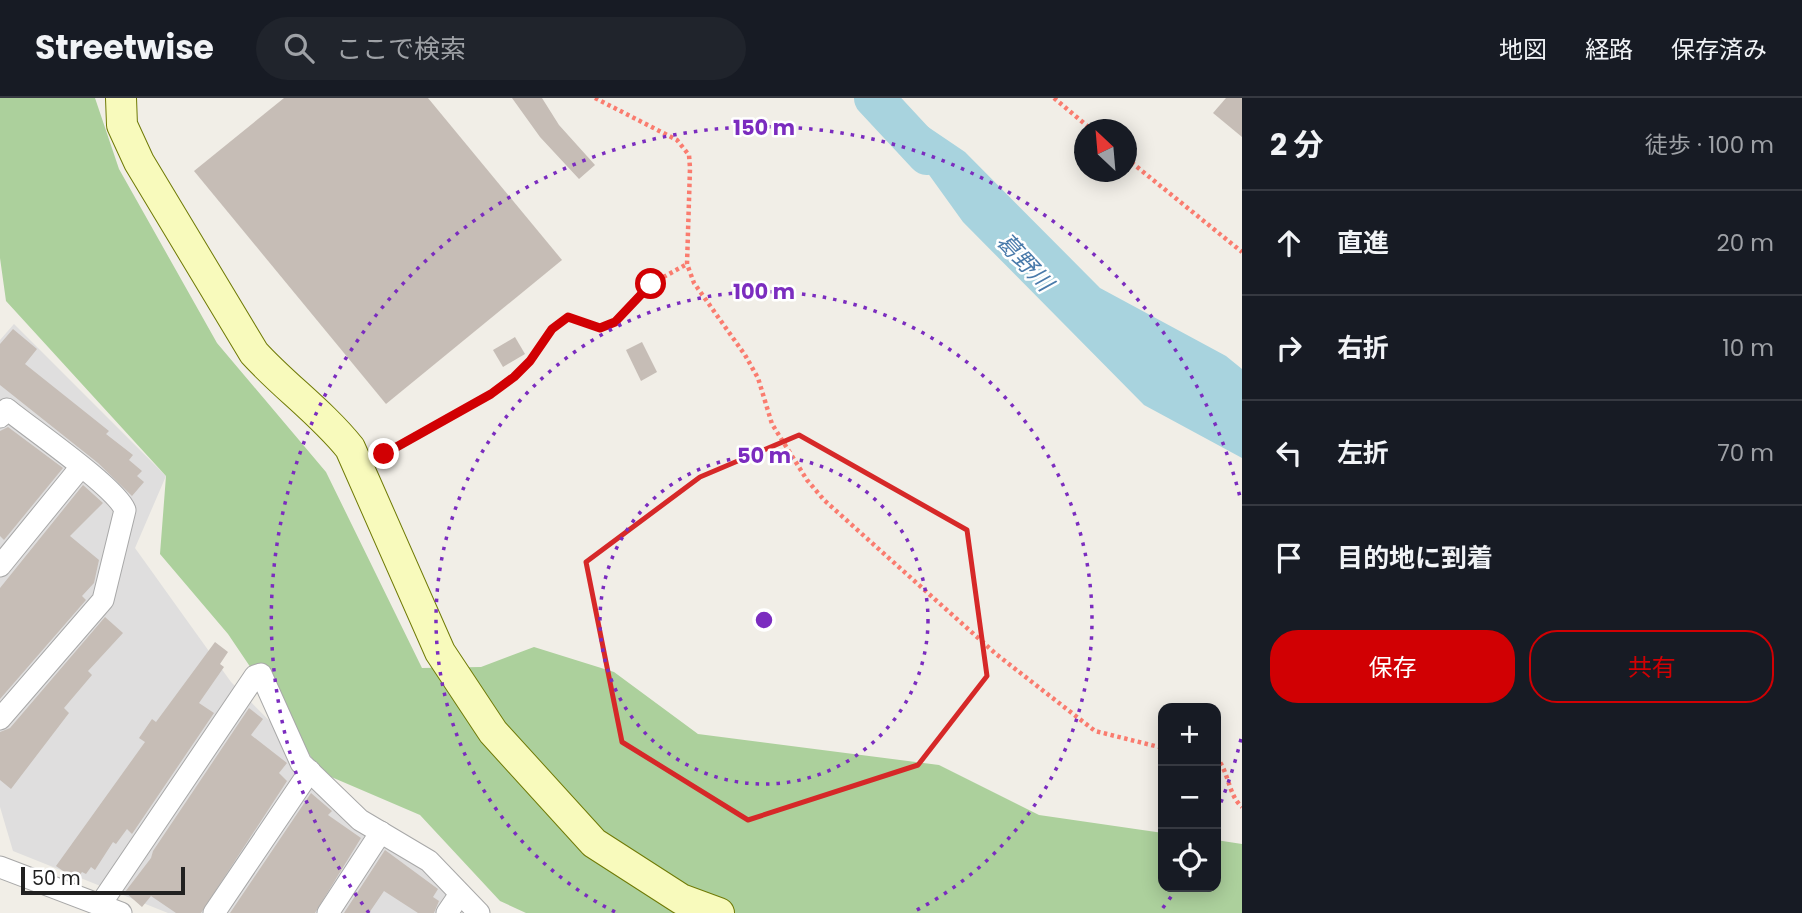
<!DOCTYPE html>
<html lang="ja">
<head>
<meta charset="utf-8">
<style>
	body { margin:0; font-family:Poppins,"Noto Sans JP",sans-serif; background:#20242c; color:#f1f3f6 }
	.controls { position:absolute; right:21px; bottom:21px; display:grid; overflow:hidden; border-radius:14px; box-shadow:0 4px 18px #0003 }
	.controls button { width:63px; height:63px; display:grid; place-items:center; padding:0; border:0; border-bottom:2px solid #363941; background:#171b24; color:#f1f3f6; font:35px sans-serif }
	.compass { position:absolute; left:1074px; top:21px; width:63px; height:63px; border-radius:50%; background:#171b24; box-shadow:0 4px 18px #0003; rotate:334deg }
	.scale { position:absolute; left:21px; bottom:18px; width:164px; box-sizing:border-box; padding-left:7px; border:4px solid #212121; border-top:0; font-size:19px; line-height:24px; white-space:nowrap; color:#212121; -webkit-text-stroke:5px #fff; paint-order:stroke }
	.stop { position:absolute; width:21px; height:21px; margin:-16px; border:5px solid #d10003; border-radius:50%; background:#fff }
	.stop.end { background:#d10003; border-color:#fff; box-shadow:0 2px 7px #0008 }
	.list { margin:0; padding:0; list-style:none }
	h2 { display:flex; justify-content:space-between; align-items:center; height:91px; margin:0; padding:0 28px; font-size:30px }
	h2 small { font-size:23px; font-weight:400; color:#9ea1a6 }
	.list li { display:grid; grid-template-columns:46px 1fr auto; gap:21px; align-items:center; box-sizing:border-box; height:105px; padding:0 28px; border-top:2px solid #363941 }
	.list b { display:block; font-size:26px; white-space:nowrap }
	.list em { font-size:23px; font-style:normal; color:#9ea1a6 }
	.actions { display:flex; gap:14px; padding:21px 28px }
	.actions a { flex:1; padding:16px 0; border:2px solid #d10003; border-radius:28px; text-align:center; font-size:24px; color:#d10003 }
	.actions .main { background:#d10003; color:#fff }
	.icon { flex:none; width:38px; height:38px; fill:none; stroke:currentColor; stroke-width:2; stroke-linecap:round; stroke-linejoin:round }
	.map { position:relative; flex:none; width:1242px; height:815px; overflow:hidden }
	header { display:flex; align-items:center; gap:42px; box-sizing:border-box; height:98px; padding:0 35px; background:#171b24; border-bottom:2px solid #363941 }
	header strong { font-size:33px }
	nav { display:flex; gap:38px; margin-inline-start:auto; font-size:24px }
	.search { width:490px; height:63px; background:#20242c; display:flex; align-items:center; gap:18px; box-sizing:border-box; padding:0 24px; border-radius:38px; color:#9ea1a6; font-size:26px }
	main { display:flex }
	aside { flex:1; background:#171b24 }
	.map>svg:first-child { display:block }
	.residential { fill:#dfdede }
	.forest { fill:#acd09c }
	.water { fill:#a8d3de }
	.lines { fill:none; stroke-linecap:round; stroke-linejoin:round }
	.river { stroke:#a8d3de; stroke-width:40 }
	.building { fill:#c6bdb6 }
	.street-casing { stroke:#a8a8a8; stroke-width:23 }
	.secondary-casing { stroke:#6f7a05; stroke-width:32 }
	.path { stroke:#fa7c6f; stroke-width:4.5; stroke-dasharray:3.5 3.5; stroke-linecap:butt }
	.street { stroke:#fff; stroke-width:21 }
	.secondary { stroke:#f8fabc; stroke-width:30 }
	.route { stroke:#d10003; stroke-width:9 }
	.marked { fill:none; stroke:#d62828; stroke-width:5; stroke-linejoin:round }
	.ring { fill:none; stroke:#7b2cbf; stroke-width:3.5; stroke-dasharray:3.5 7 }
	.labels { text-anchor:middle; stroke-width:5; stroke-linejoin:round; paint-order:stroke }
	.water-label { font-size:23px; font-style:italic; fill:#497aaa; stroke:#fff }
	.centre { fill:#7b2cbf; stroke:#fff; stroke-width:3.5 }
	.ring-label { font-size:21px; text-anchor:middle; font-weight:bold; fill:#7b2cbf; stroke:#fff; stroke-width:5; stroke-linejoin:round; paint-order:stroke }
</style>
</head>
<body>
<header>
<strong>Streetwise</strong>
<div class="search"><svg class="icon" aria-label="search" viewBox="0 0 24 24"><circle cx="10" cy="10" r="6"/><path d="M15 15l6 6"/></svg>ここで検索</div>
<nav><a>地図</a><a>経路</a><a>保存済み</a></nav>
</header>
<main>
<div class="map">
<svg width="1242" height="815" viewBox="0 0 1242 815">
	<rect width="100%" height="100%" fill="#f1eee7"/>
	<path class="residential" d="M 14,226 L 166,378 L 135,450 L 231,584 L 356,710 L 491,815 L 168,815 L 13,753 L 0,709 L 0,242 Z"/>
	<path class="forest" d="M 0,0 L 95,0 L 119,71 L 217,245 L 326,374 L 422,570 L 481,569 L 534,549 L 614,574 L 698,636 L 939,667 L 1039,717 L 1163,735 L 1163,789 L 1216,789 L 1216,742 L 1242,746 L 1242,815 L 526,815 L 500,803 L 420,717 L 322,675 L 228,536 L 160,456 L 166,378 L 6,203 L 0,160 Z"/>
	<path class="water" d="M 903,12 L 965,54 L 1100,190 L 1226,258 L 1242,271 L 1242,360 L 1144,307 L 963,124 L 922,67 L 885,28 L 884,18 Z"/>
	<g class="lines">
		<path class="river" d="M 874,0 L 927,57"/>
	</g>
	<g class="building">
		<path d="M 284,0 L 428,0 L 562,162 L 386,306 L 194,73 Z"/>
		<path d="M 512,0 L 542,0 L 559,27 L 595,67 L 579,81 L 540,39 Z"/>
		<path d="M 1226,0 L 1242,0 L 1242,39 L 1213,15 Z"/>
		<path d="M 13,231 L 37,251 L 25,266 L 109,333 L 106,336 L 133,357 L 129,362 L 142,373 L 137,378 L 144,384 L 132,398 L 98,365 L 0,287 L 0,246 Z"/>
		<path d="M 515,239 L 525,256 L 503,269 L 493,252 Z"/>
		<path d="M 642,244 L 657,274 L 641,283 L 626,252 Z"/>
		<path d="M 8,329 L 63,370 L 4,442 L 0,438 L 0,333 Z"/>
		<path d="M 83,387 L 103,405 L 70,438 L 99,462 L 94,485 L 82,498 L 86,502 L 0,601 L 0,490 Z"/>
		<path d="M 105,519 L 123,535 L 88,573 L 92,577 L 64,610 L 69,615 L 11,691 L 0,682 L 0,634 L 10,630 Z"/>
		<path d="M 215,544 L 228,554 L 220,566 L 224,569 L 199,605 L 214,615 L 132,736 L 127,731 L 116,746 L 113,744 L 95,772 L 91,769 L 86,776 L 82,774 L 76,782 L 56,768 L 145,644 L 139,640 L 152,621 L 156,624 Z"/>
		<path d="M 249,610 L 263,621 L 251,637 L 287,665 L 279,675 L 287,683 L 201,815 L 176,815 L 151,798 L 142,809 L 125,794 L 151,760 L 153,753 Z"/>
		<path d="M 311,695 L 332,713 L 328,717 L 361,740 L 315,815 L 230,815 Z"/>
		<path d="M 385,752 L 438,791 L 433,799 L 439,803 L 434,815 L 418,815 L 384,793 L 369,815 L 344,815 Z"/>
	</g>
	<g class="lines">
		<defs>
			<g id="street">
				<path d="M 0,319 L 7,311 C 30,330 116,389 125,412 L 103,502 L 0,621"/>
				<path d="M 0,468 L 80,370"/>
				<path d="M 0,769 L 121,815"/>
				<path d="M 100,807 L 255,578 L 261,576 L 301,665 L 360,722 L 429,763 L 479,815"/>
				<path d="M 214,815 L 310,673"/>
				<path d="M 328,815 L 381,734"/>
				<path d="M 447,815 L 460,796"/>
			</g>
			<path id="secondary" d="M 121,0 L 122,27 L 139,64 L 254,255 C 285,289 321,314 350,350 L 440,554 L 493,634 L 594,745 L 681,801 L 719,815"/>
		</defs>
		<use href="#street" class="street-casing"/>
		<use href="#secondary" class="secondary-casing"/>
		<g class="path">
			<path d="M 595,0 L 677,42 L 689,57 L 690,70 L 687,166 L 694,185 L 745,257 L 758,280 L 772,326 L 807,382 L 824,402 L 996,556 L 1095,633 L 1163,650"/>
			<path d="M 1054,0 L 1092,32"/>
			<path d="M 1126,60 L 1242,154"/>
			<path d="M 379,361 C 417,328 476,312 514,279 C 534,262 545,230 568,219 L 600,231 L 615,224 L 651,186 L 687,166"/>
			<path d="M 1216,659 C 1229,673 1228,697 1242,709"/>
		</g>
		<use href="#street" class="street"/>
		<use href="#secondary" class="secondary"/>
	</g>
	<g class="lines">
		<path class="route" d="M 384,356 L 491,296 L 514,279 L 530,263 L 552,231 L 568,219 L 600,230 L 615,224 L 651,186"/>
	</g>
	<path class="marked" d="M 799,337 L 967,432 L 987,578 L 918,667 L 748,722 L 622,644 L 586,464 L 700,379 Z"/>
	<g class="ring">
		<circle cx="764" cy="522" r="164"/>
		<path d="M615 814A328 328 0 1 1 913 814"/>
		<path d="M1241 641A492 492 0 0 1 1217 714M1177 790A492 492 0 0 1 1159 815M369 815A492 492 0 1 1 1241 403"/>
	</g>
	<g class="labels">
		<g class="water-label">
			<text transform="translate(1025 164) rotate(47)" y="8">葛野川</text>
		</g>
	</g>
	<circle cx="764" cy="522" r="10" class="centre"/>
	<g class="ring-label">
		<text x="764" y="37">150 m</text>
		<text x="764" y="201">100 m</text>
		<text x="764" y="365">50 m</text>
	</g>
</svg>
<div class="controls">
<button>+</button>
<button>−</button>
<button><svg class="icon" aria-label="locate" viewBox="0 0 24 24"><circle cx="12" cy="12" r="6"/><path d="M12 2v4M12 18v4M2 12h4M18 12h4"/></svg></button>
</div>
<svg class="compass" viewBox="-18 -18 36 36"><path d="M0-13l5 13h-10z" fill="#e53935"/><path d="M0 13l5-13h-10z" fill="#9ea1a6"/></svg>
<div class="scale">50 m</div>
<div class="stop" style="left:651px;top:186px"></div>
<div class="stop end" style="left:384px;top:356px"></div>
</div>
<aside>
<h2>2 分<small>徒歩 · 100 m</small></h2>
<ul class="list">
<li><svg class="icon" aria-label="ahead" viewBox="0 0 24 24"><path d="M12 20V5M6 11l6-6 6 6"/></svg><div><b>直進</b></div><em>20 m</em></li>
<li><svg class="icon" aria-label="right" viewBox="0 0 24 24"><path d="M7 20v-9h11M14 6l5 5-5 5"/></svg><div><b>右折</b></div><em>10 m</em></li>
<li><svg class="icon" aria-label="left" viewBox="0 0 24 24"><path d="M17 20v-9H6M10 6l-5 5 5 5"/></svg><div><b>左折</b></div><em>70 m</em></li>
<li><svg class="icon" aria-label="arrive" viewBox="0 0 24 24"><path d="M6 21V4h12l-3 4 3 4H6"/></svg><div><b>目的地に到着</b></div></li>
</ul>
<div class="actions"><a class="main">保存</a><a>共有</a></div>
</aside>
</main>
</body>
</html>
